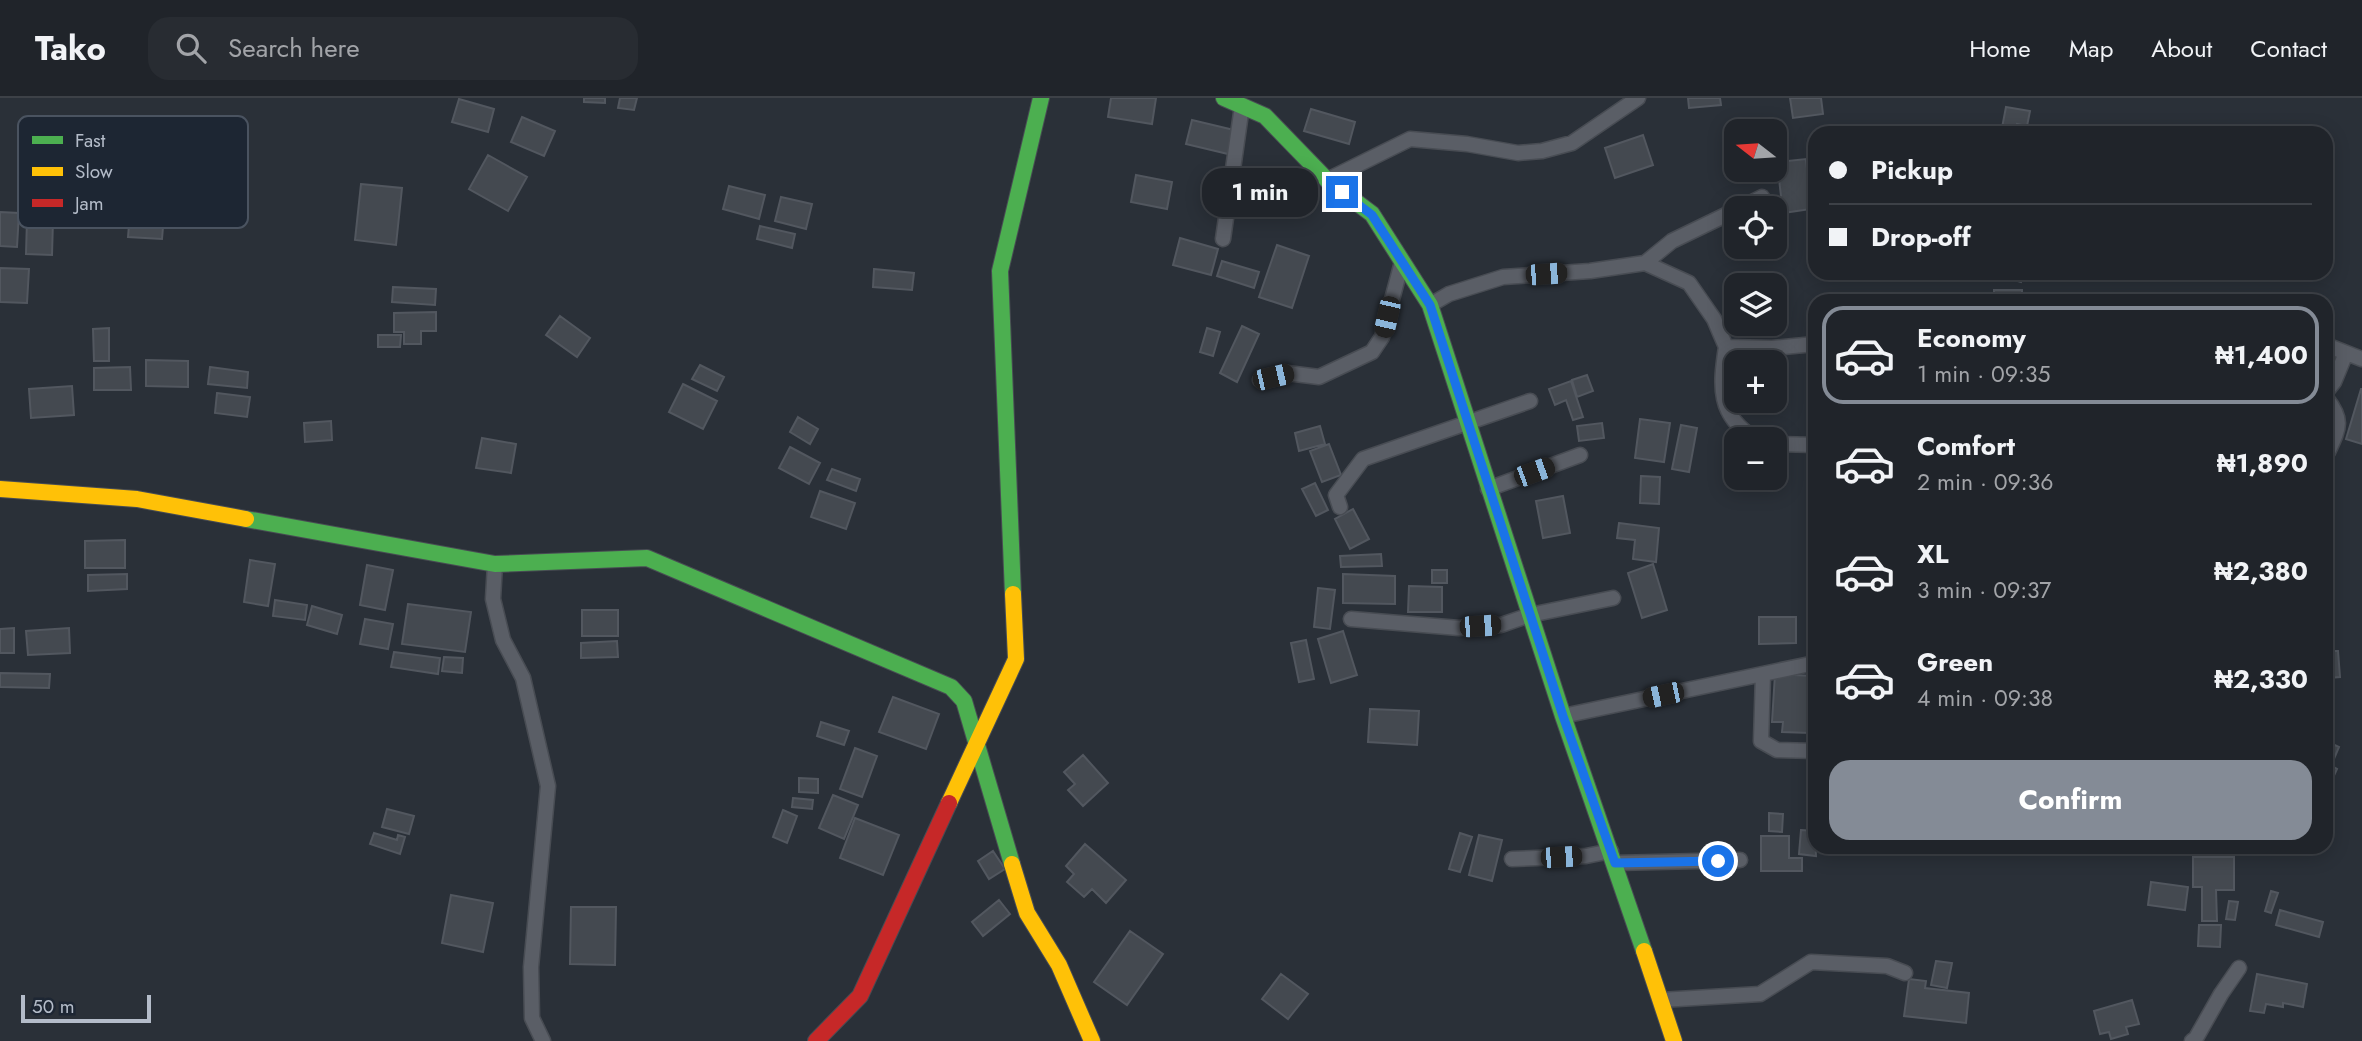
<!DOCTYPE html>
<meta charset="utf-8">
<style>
body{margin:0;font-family:Jost,sans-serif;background:#282c32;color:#f1f3f6;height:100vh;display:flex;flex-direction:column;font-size:26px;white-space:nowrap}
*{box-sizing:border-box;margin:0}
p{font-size:23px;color:#a2a4a8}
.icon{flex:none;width:38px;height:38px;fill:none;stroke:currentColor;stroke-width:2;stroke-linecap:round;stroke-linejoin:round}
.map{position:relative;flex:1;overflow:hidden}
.panel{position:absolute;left:1808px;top:196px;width:525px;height:560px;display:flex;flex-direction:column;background:#20242a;border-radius:21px;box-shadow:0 4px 18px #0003,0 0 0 2px #3d4147}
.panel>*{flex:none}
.banner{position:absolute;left:1808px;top:28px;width:525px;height:154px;border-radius:21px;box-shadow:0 4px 18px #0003,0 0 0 2px #3d4147;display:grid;align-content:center;height:154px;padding:0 21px;background:#20242a}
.needle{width:46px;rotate:287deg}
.buttons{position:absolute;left:1724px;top:21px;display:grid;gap:14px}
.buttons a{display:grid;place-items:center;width:63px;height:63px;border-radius:14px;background:#20242a;box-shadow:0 4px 18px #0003,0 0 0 2px #3d4147;font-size:35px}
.scale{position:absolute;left:21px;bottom:18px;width:130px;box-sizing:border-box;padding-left:7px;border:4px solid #b4bcc9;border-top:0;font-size:19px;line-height:24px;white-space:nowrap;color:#b4bcc9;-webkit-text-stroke:5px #1d2633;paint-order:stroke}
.end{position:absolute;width:32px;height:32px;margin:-16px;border:9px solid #1a73e8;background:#fff;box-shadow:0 0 0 4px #fff}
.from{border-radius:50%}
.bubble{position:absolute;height:49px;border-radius:21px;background:#20242a;box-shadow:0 4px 18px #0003,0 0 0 2px #3d4147;font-size:23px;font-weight:700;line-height:49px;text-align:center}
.car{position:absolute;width:21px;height:42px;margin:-21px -10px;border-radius:9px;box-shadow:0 0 5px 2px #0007;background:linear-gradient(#222 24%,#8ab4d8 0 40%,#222 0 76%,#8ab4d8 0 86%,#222 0)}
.banner b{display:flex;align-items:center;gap:24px;height:66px;font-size:26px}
.banner b+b{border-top:2px solid #3d4147}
.banner i{width:18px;height:18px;background:#f1f3f6}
ul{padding:12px 0 0;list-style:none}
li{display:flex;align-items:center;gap:21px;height:98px;margin:0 14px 10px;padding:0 7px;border:4px solid transparent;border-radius:21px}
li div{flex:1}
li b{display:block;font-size:26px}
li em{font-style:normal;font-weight:700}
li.active{border-color:#848b96}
li>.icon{width:63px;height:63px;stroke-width:1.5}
.button{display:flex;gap:14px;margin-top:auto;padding:14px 21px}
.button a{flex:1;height:80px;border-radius:21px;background:#848b96;color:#fff;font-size:28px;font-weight:700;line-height:80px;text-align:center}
header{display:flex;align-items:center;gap:42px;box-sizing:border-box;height:98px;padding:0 35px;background:#20242a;border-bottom:2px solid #3d4147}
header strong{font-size:33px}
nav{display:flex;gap:38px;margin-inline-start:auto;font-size:24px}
.search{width:490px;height:63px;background:#282c32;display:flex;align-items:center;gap:18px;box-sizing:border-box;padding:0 24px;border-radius:21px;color:#a2a4a8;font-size:26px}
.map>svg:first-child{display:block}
.building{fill:#444950;stroke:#52575f;stroke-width:2}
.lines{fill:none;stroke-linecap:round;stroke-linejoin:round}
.street-casing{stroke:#484c53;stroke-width:17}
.fast-casing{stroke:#484c53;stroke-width:18}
.slow-casing{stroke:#484c53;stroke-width:18}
.jam-casing{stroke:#484c53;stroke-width:18}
.street{stroke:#5a5e66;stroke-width:14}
.fast{stroke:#4caf50;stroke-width:16}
.slow{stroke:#ffc107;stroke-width:16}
.jam{stroke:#c62828;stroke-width:16}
.route{stroke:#1a73e8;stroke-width:9}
.key{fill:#1d2633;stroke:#4a5360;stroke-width:2}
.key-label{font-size:19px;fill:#b4bcc9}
</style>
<header>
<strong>Tako</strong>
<div class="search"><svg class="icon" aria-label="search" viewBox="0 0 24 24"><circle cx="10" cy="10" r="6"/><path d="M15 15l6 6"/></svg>Search here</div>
<nav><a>Home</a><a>Map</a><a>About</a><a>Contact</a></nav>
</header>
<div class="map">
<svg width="2362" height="943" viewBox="0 0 2362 943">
<rect width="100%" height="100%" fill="#2a3038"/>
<path class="building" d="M584 0H605V5L584 4Z
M620 0H637L634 12 618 10Z
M1111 0H1156L1152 26 1108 19Z
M1688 0H1720L1721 7 1689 10Z
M1790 0H1821L1823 16 1793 20Z
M459 1 494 11 488 34 452 24Z
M2006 9 2030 13 2027 28 2017 26 2015 35H2001Z
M1311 11 1355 24 1349 46 1304 33Z
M522 19 555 33 544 58 511 44Z
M1192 22 1234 32 1228 56 1186 46Z
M1643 37 1653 67 1615 80 1605 50Z
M488 57 527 79 508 113 469 91Z
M1806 61 1811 111 1783 115 1777 64Z
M1136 77 1172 84 1167 111 1131 104Z
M361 86 402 90 396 147 355 142Z
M729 88 765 97 759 121 723 111Z
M781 99 812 106 806 131 775 123Z
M0 114 19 115 17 149 0 148Z
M130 115 164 117 162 141 128 139Z
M27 121 53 122 52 157 26 156Z
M760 128 795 136 792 150 757 141Z
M1180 140 1218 151 1211 177 1173 167Z
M1277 147 1309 158 1292 210 1259 199Z
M1222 163 1259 174 1254 190 1217 178Z
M0 170 29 171 27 205 0 204Z
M874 171 914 175 912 192 873 189Z
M1989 175H2023L2021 184Z
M393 189 436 191 435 207 392 204Z
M1994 192H2022V203H1994Z
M436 214V233H421V246H404V234H394V215Z
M560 218 590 240 577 259 546 237Z
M1242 228 1259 236 1237 284 1220 275Z
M109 230V263H94L93 231Z
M1207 230 1220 234 1213 258 1200 254Z
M378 237H401L400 249H378Z
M146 262 188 263V289L146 288Z
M700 267 724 279 717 293 692 281Z
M130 269 131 292H94V270Z
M210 269 248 274 247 290 208 286Z
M1587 277 1593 293 1577 299 1572 282Z
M1571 283 1583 319 1573 322 1566 302 1555 307 1549 291Z
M683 286 717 303 703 331 669 314Z
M72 288 74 317 31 320 29 291Z
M2361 291H2362V346L2346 341Z
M217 295 250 299 247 319 215 315Z
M798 319 818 331 810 346 790 334Z
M1640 321 1670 325 1664 364 1635 360Z
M331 323 332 342 305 344 304 325Z
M1602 325 1604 340 1579 343 1577 328Z
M1681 327 1697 330 1689 374 1672 371Z
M1320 328 1325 346 1299 353 1295 335Z
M482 340 516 346 511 375 476 370Z
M1329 346 1341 377 1322 384 1310 353Z
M790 349 820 365 809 386 779 370Z
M832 371 860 381 856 393 827 382Z
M1641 378 1660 379 1659 406 1640 405Z
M1315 385 1328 412 1316 418 1302 391Z
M820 393 855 405 846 431 811 419Z
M1563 398 1570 435 1543 440 1536 403Z
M1353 411 1369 441 1350 451 1335 421Z
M1619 425 1659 430 1656 464 1633 461 1635 442 1617 440Z
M125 442V470H85V443Z
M1381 456 1382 468 1341 469 1340 458Z
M250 462 275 466 268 508 244 504Z
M1653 466 1667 512 1642 520 1628 475Z
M367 467 393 472 385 512 360 507Z
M1432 472H1447V485H1432Z
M127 476V491L88 493V477Z
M1343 476 1395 478V506L1343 505Z
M1409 488 1442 489V514H1408Z
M1318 490 1335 492 1330 531 1314 529Z
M275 502 307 507 305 522 273 518Z
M408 506 471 514 465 554 402 546Z
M312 508 342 517 337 536 307 527Z
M582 512H618V538H582Z
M1759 519H1796V545L1759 546Z
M365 521 393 526 388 551 360 546Z
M14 530V555H0V531Z
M69 530 70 555 28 557 26 533Z
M1343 533 1357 577 1331 585 1318 541Z
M1306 542 1314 581 1299 584 1291 545Z
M617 543 618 559 581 560V545Z
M2327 553H2338L2340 579 2329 580Z
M394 554 440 560 438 576 391 569Z
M444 559 463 560 462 575 442 573Z
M0 575 50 576 49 590 0 589Z
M1775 576 1814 578 1810 635 1782 634 1783 624H1772Z
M893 599 939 616 926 651 879 634Z
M1370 611 1419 613 1417 647 1368 644Z
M821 624 849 633 844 647 817 638Z
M2326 643 2339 649 2334 661 2326 657Z
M855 650 877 658 862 699 840 691Z
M1083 657 1108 685 1083 708 1068 692 1075 686 1064 674Z
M2326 665 2337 671 2327 693 2326 692Z
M799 680 818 681V695L799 694Z
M833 697 858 707 844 741 819 730Z
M793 700 813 702 812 711 792 709Z
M387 711 414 718 409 736 382 729Z
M783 712 797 718 787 745 773 739Z
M1769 715 1783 716 1782 734 1769 733Z
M855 720 899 737 883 777 840 760Z
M1801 732 1815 733 1816 758 1799 756Z
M374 735 397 742 398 737 405 739 400 756 370 746Z
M1460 735 1472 739 1460 774 1449 771Z
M1479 737 1502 742 1492 783 1469 777Z
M1761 738H1789V760H1802V773H1761Z
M1085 746 1126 782 1106 805 1092 791 1084 799 1067 784 1074 776 1066 768Z
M2187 749H2224V752L2187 754Z
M993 753 1005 771 989 781 978 763Z
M2193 759H2234V792H2216L2217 823H2202V789H2193Z
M2151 784 2188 789 2185 812 2148 807Z
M2271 793 2278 795 2271 815 2265 813Z
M451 797 493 805 483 854 442 845Z
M999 802 1010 816 983 838 972 824Z
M2229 803 2238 804 2235 822 2226 821Z
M571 809H616L615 867 570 866Z
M2280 812 2323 824 2319 839 2276 827Z
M2199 827H2221L2220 849 2198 848Z
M1130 833 1163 856 1127 907 1094 884Z
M1936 863 1952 865 1947 890 1931 887Z
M1281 876 1308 896 1288 921 1262 901Z
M2257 876 2307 886 2303 909 2283 905V909L2266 906 2264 915 2250 913Z
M1909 881 1926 883 1925 890 1969 895 1966 925 1904 918Z
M2132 902 2139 926 2126 929 2128 936 2111 941 2109 934 2100 936 2094 913Z"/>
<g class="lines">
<defs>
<path id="street" d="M1327 82 1410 41 1467 46 1518 55 1542 53 1572 45 1638 0
M1740 110 1762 99
M1223 141 1242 8
M1645 165 1689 185 1714 221 1726 249 1772 250 1815 246
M1430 207 1449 196 1503 179 1590 173 1645 165 1672 143 1736 112
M2326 247 2362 261
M1726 249C1720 288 1717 318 1756 341
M1260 282 1287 275 1319 279 1372 254 1382 239 1402 164
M2326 294 2334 284 2346 255
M2326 300C2344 322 2339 330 2328 354L2326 355
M1774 346 1815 347
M1488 391 1580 357
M1340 409 1336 397 1363 361 1530 303
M495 466 493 501 503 542 523 580 548 688 531 869 532 920 543 943
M1351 521 1459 530 1501 527 1530 517 1613 500
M1763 576 1761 643 1777 652 1815 653
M1563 618 1815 565
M1512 761 1586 758 1611 753
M1615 765 1740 762
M1661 902 1760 896 1811 864 1887 868 1905 875
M2192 943 2196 940 2221 896 2239 870"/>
<path id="fast" d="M1224 0 1265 18 1327 82 1372 116 1430 207 1563 618 1644 853
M246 421 495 466 647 460 951 589 964 603 1012 766
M1013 496 1000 173 1041 0"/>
<path id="slow" d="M0 391 137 401 246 421
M949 705 1016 561 1013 496
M1012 766 1027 815 1059 867 1092 943
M1644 853 1674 943"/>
<path id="jam" d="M816 943 860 898 949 705"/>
</defs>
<use href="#street" class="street-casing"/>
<use href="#fast" class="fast-casing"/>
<use href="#slow" class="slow-casing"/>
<use href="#jam" class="jam-casing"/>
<use href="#street" class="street"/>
<use href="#fast" class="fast"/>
<use href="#slow" class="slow"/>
<use href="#jam" class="jam"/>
</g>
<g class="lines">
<path class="route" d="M1342 94 1372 117 1430 207 1563 618 1615 765 1718 763"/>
</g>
<rect x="18" y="18" width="230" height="112" rx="10" class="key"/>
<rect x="32" y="38" width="31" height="8" fill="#4caf50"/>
<rect x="32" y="69" width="31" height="9" fill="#ffc107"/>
<rect x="32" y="101" width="31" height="8" fill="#c62828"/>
<g class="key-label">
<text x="75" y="49">Fast</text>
<text x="75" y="80">Slow</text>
<text x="75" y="112">Jam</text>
</g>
</svg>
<div class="buttons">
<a><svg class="needle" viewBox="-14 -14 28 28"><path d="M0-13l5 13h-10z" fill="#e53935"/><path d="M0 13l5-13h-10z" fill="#a2a4a8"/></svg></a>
<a><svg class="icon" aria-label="locate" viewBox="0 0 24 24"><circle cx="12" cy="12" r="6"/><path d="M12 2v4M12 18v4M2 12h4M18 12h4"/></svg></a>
<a><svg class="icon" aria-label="layers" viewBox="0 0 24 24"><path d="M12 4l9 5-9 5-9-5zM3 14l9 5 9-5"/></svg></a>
<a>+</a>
<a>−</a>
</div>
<div class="scale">50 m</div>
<i class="end from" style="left:1718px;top:763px"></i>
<i class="end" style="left:1342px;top:94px"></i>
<div class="bubble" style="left:1202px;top:70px;width:116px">1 min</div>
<i class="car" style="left:1546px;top:176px;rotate:86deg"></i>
<i class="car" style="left:1387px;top:219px;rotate:193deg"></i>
<i class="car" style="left:1273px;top:279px;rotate:77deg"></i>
<i class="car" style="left:1534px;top:374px;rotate:70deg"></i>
<i class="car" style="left:1480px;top:528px;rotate:86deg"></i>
<i class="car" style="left:1663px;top:597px;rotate:258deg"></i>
<i class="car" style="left:1561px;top:759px;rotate:87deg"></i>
<div class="banner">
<b><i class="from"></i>Pickup</b>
<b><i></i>Drop-off</b>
</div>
<section class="panel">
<ul>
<li class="active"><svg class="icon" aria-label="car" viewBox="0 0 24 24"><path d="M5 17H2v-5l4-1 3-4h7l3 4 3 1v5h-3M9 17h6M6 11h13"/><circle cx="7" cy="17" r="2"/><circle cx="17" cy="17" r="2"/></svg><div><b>Economy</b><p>1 min · 09:35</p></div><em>₦1,400</em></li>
<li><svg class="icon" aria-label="car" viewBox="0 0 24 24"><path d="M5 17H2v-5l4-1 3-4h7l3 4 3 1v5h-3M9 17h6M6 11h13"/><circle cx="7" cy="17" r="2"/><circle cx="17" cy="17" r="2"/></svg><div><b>Comfort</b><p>2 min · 09:36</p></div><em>₦1,890</em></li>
<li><svg class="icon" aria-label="car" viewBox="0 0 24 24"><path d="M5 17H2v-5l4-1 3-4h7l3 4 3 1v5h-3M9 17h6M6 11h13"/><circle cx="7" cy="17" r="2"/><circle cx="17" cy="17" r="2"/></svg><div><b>XL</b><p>3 min · 09:37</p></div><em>₦2,380</em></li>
<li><svg class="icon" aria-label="car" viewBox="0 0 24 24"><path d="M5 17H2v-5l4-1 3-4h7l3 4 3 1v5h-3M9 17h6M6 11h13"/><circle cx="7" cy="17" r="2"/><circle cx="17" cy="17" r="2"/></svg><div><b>Green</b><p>4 min · 09:38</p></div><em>₦2,330</em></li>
</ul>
<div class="button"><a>Confirm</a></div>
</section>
</div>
